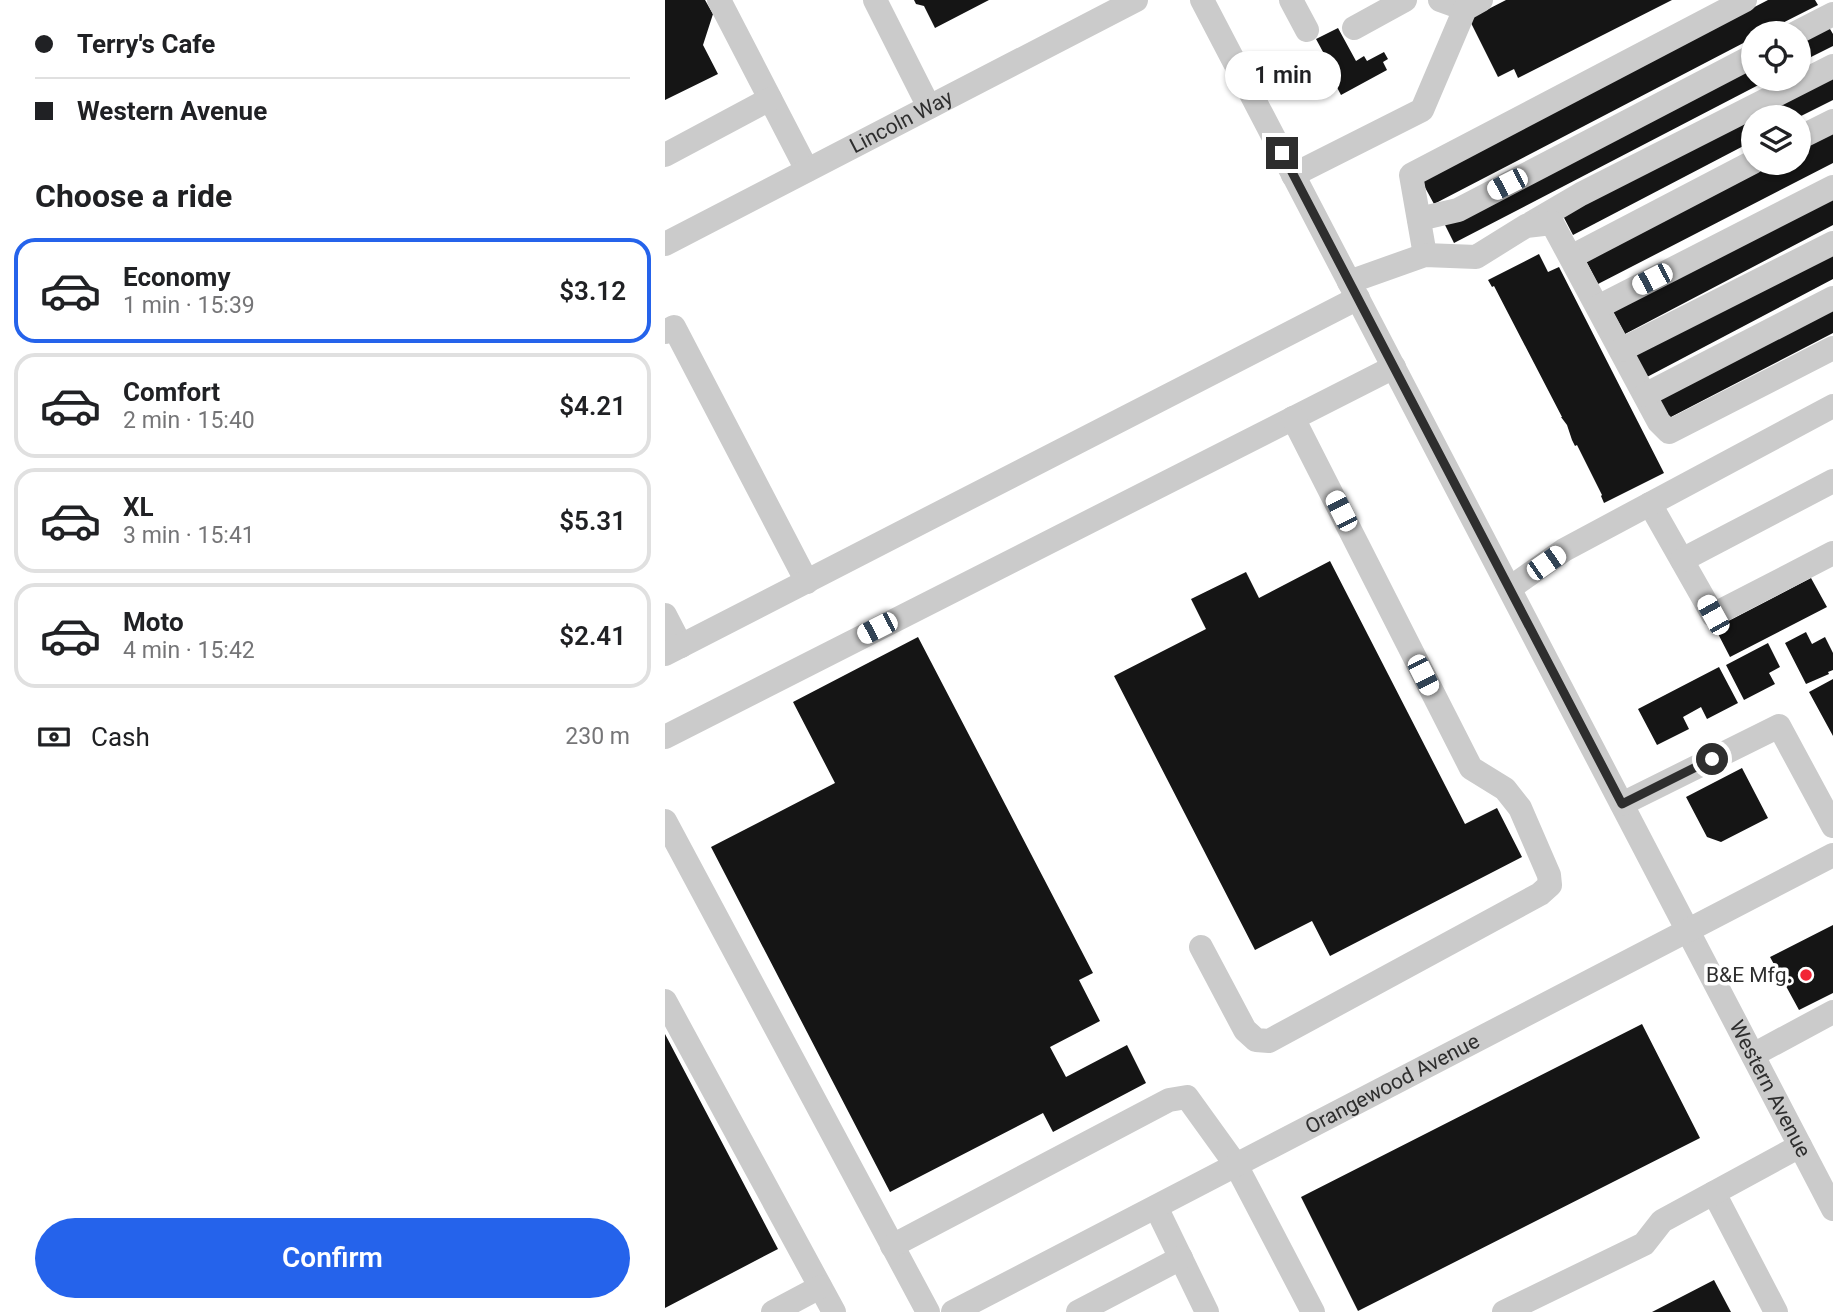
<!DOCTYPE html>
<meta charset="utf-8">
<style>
body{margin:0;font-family:Roboto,sans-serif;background:#f2f2f2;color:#202124;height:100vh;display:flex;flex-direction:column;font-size:26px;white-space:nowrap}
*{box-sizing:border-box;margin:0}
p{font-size:23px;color:#757577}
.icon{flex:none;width:38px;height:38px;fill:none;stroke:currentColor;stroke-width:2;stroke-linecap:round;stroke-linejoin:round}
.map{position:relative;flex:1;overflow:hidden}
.drawer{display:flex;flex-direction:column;background:#fff;width:665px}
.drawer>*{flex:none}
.hud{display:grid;align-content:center;height:154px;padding:0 35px;background:#fff}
.controls{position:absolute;left:1076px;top:21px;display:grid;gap:14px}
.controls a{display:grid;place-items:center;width:70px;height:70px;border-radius:50%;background:#fff;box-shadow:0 2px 5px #0004;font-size:35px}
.end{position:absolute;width:32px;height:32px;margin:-16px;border:9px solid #2e2e2e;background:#fff;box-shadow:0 0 0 4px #fff}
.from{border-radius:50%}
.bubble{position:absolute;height:49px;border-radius:24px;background:#fff;box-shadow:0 2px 5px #0004;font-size:23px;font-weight:600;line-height:49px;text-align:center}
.car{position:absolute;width:21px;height:42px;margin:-21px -10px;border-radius:9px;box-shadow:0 0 5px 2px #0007;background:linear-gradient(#fff 24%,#345 0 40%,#fff 0 76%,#345 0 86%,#fff 0)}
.hud b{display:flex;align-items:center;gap:24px;height:66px;font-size:26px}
.hud b+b{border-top:2px solid #e0e0e0}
.hud i{width:18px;height:18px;background:#202124}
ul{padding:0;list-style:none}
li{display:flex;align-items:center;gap:21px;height:105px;margin:0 14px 10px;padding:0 21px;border:4px solid #e0e0e0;border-radius:21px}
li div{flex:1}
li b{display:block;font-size:26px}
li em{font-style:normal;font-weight:600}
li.on{border-color:#2563eb}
li>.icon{width:63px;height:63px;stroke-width:1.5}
h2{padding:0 35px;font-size:32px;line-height:84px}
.pay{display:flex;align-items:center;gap:18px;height:77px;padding:0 35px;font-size:26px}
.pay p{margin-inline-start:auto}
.button{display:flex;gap:14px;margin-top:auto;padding:14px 35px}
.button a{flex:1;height:80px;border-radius:42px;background:#2563eb;color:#fff;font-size:28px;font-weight:600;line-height:80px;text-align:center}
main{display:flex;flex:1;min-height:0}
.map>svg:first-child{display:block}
.building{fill:#151515}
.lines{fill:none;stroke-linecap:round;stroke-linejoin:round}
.minor{stroke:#cbcbcb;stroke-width:24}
.route{stroke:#2e2e2e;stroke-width:9}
.poi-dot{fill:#f22436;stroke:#fff;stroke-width:2.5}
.labels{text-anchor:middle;stroke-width:7;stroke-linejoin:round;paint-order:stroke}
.street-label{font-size:21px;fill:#2e2e2e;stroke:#fff}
.poi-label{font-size:21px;fill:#2e2e2e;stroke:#fff;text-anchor:end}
</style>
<main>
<section class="drawer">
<div class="hud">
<b><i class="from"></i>Terry's Cafe</b>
<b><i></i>Western Avenue</b>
</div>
<h2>Choose a ride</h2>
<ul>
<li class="on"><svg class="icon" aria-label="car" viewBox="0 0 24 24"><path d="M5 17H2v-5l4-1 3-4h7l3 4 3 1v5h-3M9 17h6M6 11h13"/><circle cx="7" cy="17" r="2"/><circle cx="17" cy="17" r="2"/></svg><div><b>Economy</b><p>1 min · 15:39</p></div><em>$3.12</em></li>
<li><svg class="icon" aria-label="car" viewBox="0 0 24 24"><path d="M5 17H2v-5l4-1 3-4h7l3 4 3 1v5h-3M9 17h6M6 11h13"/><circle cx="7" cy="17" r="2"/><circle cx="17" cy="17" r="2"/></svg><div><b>Comfort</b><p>2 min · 15:40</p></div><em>$4.21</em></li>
<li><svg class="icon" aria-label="car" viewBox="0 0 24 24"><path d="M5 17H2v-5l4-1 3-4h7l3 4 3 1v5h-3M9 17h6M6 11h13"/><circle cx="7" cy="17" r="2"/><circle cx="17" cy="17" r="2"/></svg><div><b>XL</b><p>3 min · 15:41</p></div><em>$5.31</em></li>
<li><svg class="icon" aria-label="car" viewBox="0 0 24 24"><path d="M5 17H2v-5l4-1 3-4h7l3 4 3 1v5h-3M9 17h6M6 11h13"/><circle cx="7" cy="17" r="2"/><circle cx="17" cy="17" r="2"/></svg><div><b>Moto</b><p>4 min · 15:42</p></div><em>$2.41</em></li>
</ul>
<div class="pay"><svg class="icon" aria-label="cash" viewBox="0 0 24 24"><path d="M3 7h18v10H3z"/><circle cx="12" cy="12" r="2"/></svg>Cash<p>230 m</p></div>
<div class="button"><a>Confirm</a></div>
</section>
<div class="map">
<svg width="1168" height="1312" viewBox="0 0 1168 1312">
<rect width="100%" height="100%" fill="#fff"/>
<path class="building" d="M0 0H40L48 14 38 45 53 74 0 100Z
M249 0H324L270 28 259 6 251 4Z
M841 0H1007L853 78 849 69 833 77 804 19Z
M1103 0H1150L1153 5 1098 33H1088V38L769 204 756 180Z
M1162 24 1168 34V46L1134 63V38Z
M673 28 691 61 699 56 702 61 719 52 723 59 718 62 722 70 676 95 667 78 671 76 651 39Z
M1088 62V79H1105L789 243 779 223Z
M1168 70V100L1134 117H1088V141L908 235 896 212Z
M1168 133V163L933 284 921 261 1111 163H1134V151Z
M1168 195V225L960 334 947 310Z
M1168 250V279L982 377 969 353Z
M874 254 883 272 894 267 999 473 939 503 936 496 937 495 912 445 910 446 907 440 902 425 896 417H897L829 286 827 287 823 280Z
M1168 303V333L1004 418 991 395Z
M665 561 800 824 832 808 857 857 665 956 647 921 590 950 449 676 541 629 526 599 581 572 594 598Z
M1146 578 1162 607 1065 657 1050 628Z
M1141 632 1147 644 1160 637 1168 653V670L1163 672 1164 674 1141 684 1120 643Z
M253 637 428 973 414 980 435 1021 385 1047 401 1077 462 1045 481 1083 388 1132 378 1113 225 1192 46 847 170 783 128 702Z
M1103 643 1115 667 1104 673 1110 684 1079 700 1061 665Z
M1054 667 1073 703 1042 719 1036 707 1018 717 1024 729 992 745 973 709Z
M1168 679V736L1144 692Z
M1077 768 1103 818 1056 842 1042 837 1021 797Z
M1168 925V993L1134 1010 1105 957Z
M977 1024 1035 1138 693 1311 636 1197Z
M0 1034 113 1249 0 1308Z
M1049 1280 1066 1312H987Z"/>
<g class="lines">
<g class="minor">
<path d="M54 0 142 170"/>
<path d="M210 0 264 107"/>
<path id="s1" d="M537 0 1168 1209"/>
<path d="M626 0 642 30"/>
<path d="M775 0 800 9"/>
<path d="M689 28 740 0"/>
<path d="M1131 33 1168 14"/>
<path d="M1134 138 1168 121"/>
<path d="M0 155 105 99"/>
<path d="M628 175 757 110 800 9 816 0"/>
<path d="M754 219 793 210 1088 56"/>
<path d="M865 224 916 194 1168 66"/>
<path id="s2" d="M0 244 471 0"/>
<path d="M760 255 746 175 1080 0"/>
<path d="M906 257 1088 162"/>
<path d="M684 282 760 255 811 257 861 226 887 223 994 422 1004 432 1168 348"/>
<path d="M933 307 1168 187"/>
<path d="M0 332 9 327 142 582"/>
<path d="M956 350 1168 243"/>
<path d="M980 395 1168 298"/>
<path d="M985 504 1048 615 1168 553"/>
<path d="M1017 560 1168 481"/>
<path d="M845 588 899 550 1168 406"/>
<path d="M0 615 16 646"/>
<path d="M0 654 693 298"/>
<path d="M0 737 729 367"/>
<path d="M957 804 1114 726 1168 826"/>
<path d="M0 821 263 1312"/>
<path d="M536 947 580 1030 591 1040 604 1041 875 894 885 885 884 875 855 808 840 789 806 768 628 418"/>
<path d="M0 1001 169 1312"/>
<path d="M1088 1055 1168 1012"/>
<path d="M1049 1193 1111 1312"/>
<path d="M491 1207 542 1312"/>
<path d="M227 1246 504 1100 522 1097 571 1165 648 1312"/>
<path d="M108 1312 155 1287"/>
<path id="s3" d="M288 1312 1168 855"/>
<path d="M413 1312 516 1258"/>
<path d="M839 1312 979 1244 997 1221 1135 1146"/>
</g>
</g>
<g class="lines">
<path class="route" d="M617 153 957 804 1047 759"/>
</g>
<circle class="poi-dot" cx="1141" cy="975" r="7"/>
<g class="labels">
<g class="street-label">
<text dy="7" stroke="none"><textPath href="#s2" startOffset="266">Lincoln Way</textPath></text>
<text dy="7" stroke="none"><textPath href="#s3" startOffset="495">Orangewood Avenue</textPath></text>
<text dy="7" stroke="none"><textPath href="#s1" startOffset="1228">Western Avenue</textPath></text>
</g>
<g class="poi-label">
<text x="1127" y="982">B&amp;E Mfg.</text>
</g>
</g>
</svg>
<div class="controls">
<a><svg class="icon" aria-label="locate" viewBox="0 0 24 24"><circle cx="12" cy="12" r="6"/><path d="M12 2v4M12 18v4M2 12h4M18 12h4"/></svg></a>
<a><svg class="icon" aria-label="layers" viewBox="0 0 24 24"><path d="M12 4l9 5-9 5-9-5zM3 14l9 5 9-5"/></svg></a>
</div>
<i class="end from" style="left:1047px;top:759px"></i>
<i class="end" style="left:617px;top:153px"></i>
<div class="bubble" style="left:560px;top:51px;width:116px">1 min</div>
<i class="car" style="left:842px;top:184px;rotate:243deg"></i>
<i class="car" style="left:987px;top:279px;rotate:243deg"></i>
<i class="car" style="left:676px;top:511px;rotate:333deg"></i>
<i class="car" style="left:881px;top:563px;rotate:55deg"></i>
<i class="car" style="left:1048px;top:615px;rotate:331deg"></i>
<i class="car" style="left:212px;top:628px;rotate:243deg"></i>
<i class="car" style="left:758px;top:675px;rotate:153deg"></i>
</div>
</main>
